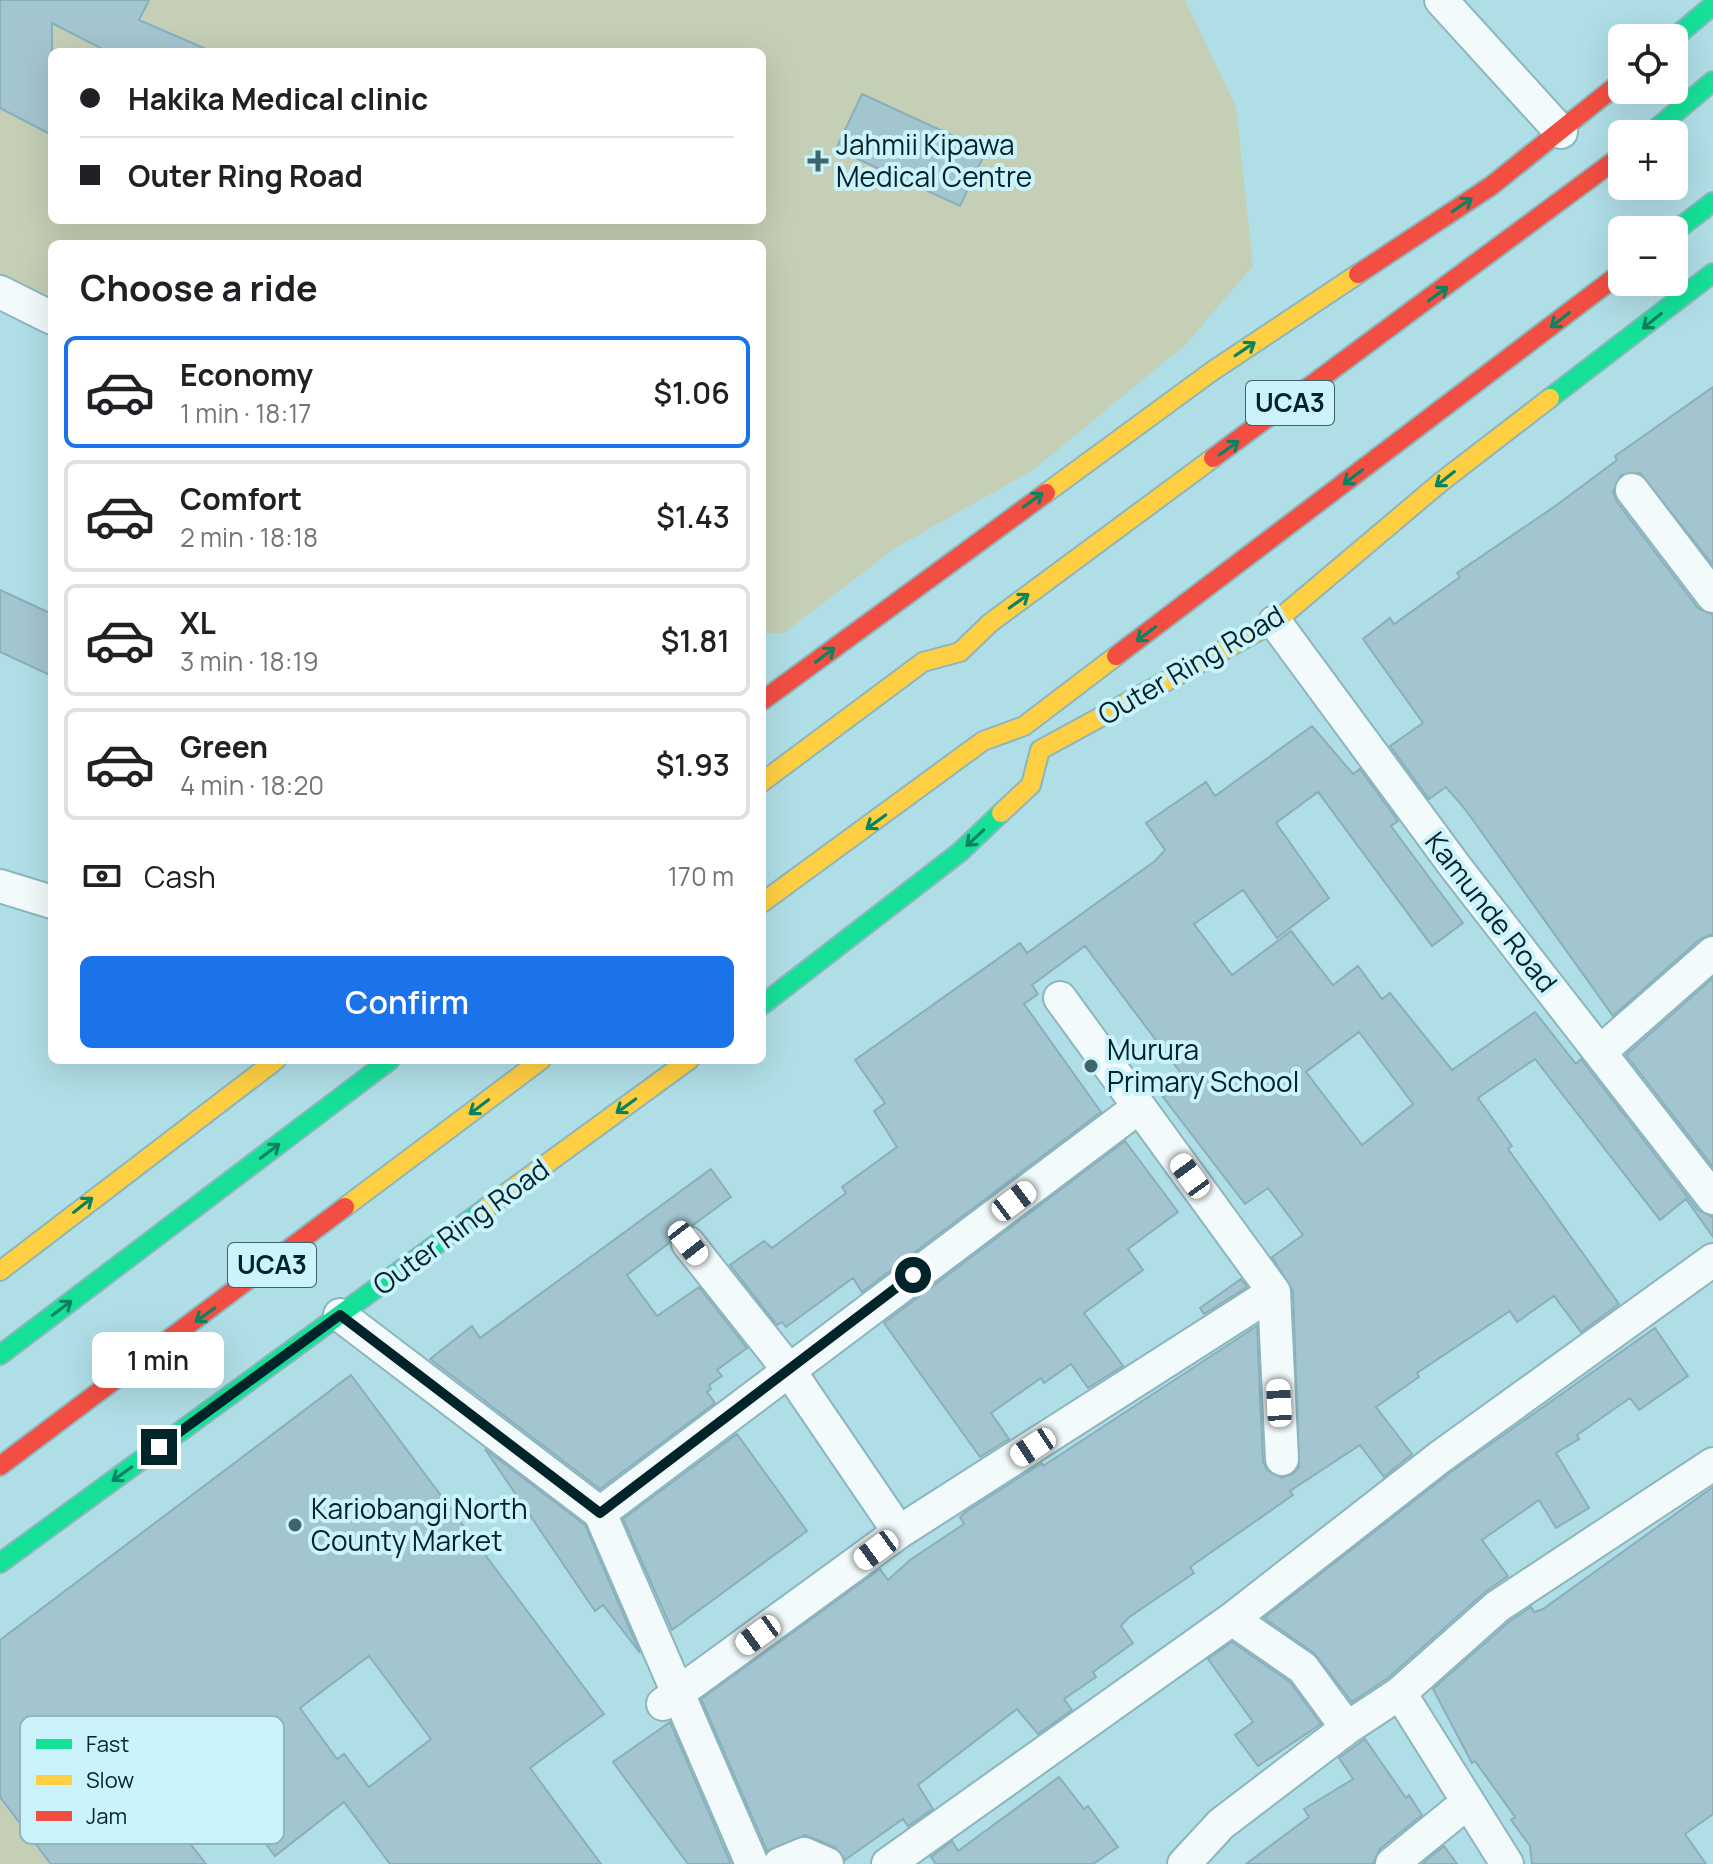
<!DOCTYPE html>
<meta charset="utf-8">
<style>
body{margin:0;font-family:Manrope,sans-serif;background:#f2f2f2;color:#202124;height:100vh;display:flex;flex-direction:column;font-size:30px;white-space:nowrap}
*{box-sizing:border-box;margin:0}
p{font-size:26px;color:#757577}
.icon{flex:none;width:44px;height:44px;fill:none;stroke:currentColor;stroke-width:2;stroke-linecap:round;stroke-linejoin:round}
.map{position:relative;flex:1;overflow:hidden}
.panel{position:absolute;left:48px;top:240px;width:718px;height:824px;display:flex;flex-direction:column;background:#fff;border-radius:12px;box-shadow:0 8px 32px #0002}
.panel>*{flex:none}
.hud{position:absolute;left:48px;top:48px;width:718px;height:176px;border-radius:12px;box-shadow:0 8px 32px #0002;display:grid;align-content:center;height:176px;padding:0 32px;background:#fff}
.tools{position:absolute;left:1608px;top:24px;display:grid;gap:16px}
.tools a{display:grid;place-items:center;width:80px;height:80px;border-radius:12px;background:#fff;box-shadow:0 8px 32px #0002;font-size:40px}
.end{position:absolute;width:36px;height:36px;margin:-18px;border:10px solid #00242a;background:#fff;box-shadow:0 0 0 4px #fff}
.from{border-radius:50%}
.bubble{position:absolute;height:56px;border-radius:12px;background:#fff;box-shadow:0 8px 32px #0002;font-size:26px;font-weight:600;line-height:56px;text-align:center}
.car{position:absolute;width:24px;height:48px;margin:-24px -12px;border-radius:10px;box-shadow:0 0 6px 2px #0007;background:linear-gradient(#fff 24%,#345 0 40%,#fff 0 76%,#345 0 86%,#fff 0)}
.hud b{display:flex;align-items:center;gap:28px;height:76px;font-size:30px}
.hud b+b{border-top:2px solid #e0e0e0}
.hud i{width:20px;height:20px;background:#202124}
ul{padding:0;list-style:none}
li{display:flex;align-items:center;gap:24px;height:112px;margin:0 16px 12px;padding:0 16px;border:4px solid #e0e0e0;border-radius:12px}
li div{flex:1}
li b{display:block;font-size:30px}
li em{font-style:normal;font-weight:600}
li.current{border-color:#1a73e8}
li>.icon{width:72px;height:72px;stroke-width:1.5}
h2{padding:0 32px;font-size:36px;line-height:96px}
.pay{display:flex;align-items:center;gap:20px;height:88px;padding:0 32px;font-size:30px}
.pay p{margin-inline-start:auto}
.primary-button{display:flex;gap:16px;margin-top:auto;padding:16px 32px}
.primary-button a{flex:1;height:92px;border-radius:12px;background:#1a73e8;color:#fff;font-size:32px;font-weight:600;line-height:92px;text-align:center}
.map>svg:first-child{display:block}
.green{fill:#c4cfb5;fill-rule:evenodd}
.building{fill:#a3c5cf;stroke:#89afbb;stroke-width:2;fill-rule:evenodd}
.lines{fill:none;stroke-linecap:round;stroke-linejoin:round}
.street-casing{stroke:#8bb6be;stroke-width:36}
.fast-casing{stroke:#8bb6be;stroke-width:22}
.slow-casing{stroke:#8bb6be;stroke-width:22}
.jam-casing{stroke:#8bb6be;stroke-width:22}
.street{stroke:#f3fafb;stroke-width:32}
.fast{stroke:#16e098;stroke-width:18}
.slow{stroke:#ffcf43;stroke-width:18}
.jam{stroke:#f24e42;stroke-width:18}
.oneway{stroke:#0b8261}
.route{stroke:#00242a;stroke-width:10}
.poi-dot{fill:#3e656c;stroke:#cbf3fb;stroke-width:3}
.labels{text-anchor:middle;stroke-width:8;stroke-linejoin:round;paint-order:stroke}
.shield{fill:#cbf3fb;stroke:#3d6269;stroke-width:2}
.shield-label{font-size:26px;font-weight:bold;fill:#00242a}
.poi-label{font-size:28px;fill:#00242a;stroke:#cbf3fb;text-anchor:start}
.street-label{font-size:28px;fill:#00242a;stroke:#cbf3fb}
.key{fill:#cbf3fb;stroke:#8eb5bc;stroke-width:2}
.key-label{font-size:22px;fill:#00242a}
</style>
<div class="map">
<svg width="1713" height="1864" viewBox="0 0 1713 1864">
<rect width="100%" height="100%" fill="#b0dee6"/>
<path class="green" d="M0 0H1185L1236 107 1253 266 1185 345 1033 470 895 548 784 633 762 634V244H52V327L0 300ZM52 52H762V220H52Z
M0 1800 50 1864H0Z"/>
<path class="building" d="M0 0H149L139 20 213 52H108L52 23V135L0 108Z
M862 94 986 151 960 206 836 149Z
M1713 387V565L1640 473 1621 475 1613 492 1617 502 1698 608 1713 615V934L1700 939 1613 1016 1465 809 1446 787 1429 799 1390 746 1423 723 1363 639 1390 618 1394 624 1460 577 1457 573 1554 507 1617 460 1615 456Z
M0 590 52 614V676L0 652Z
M1312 726 1353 774 1360 769 1398 821 1391 826 1463 923 1432 946 1318 792 1276 823 1329 898 1277 938 1243 890 1194 924 1232 975 1291 931 1333 985 1358 966 1382 999 1390 993 1452 1070 1535 1012 1576 1064 1581 1059 1698 1210 1713 1217V1237L1686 1199 1660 1220 1535 1059 1478 1098 1512 1146 1508 1149 1619 1304 1581 1332 1554 1296 1517 1322 1510 1311 1417 1373 1419 1377 1376 1407 1412 1454 1384 1477 1360 1445 1290 1491 1293 1495 1190 1567 1194 1573 1128 1618 1121 1626 1133 1643 1093 1672 1096 1677 1064 1699 1072 1710 1038 1734 1017 1709 918 1785 933 1809 908 1826 903 1819 845 1860 835 1847 805 1835 767 1851 701 1699 880 1569 888 1580 910 1560 964 1524 960 1517 967 1511 1042 1463 1043 1466 1257 1326 1263 1461 1267 1470 1282 1478 1293 1474 1299 1467 1293 1291 1272 1257 1303 1235 1268 1188 1245 1204 1163 1097 1186 1080 1085 946 1032 985 1038 994 1024 1004 1101 1112 862 1292 853 1278 786 1327 782 1322 777 1325 730 1265 764 1241 772 1248 846 1193 842 1187 897 1147 874 1111 885 1103 855 1060 1020 943 1027 953 1155 861 1165 850 1146 823 1206 782 1215 796ZM1359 1032 1413 1104 1362 1145 1306 1072Z
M1713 978V1167L1626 1055Z
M1125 1141 1178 1212 1128 1249 1143 1270 1084 1313 1123 1366 1088 1388 1071 1364 1044 1383 1041 1378 991 1413 1009 1439 980 1457 884 1323Z
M711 1169 731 1197 693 1225 677 1228 669 1243 627 1275 657 1316 699 1287 747 1348 717 1370 722 1376 709 1385 711 1389 707 1392 715 1403 600 1489 430 1359 472 1326 480 1338Z
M1241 1279 1247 1287 1204 1314 1200 1308Z
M1655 1328 1688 1376 1639 1410 1630 1398 1577 1435 1579 1439 1556 1453 1589 1508 1556 1528 1539 1500 1482 1540 1508 1576 1485 1592 1388 1678 1352 1702 1314 1653 1264 1618 1451 1472Z
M351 1375 604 1714 530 1768 601 1864H390L344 1802 275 1856 228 1793 179 1829 206 1864H51L0 1797V1640ZM369 1656 431 1739 369 1787 344 1754 337 1759 300 1708Z
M737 1434 807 1531 672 1630 623 1519Z
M485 1449 585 1525 640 1653 603 1605 595 1611Z
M1713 1487V1814L1685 1834 1706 1864H1532L1530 1846 1511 1820 1515 1817 1475 1761 1472 1763 1433 1689 1510 1621 1531 1607 1534 1612 1543 1609Z
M1232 1642 1290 1682 1321 1724 1258 1766 1235 1735 1253 1722 1208 1659Z
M670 1722 731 1864H688L613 1762Z
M1365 1739 1406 1798 1409 1795 1422 1815 1380 1849 1373 1864H1246L1309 1817 1304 1809 1353 1779 1339 1758Z
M1059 1777 1084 1809 1088 1806 1118 1847 1093 1864H936L931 1857 952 1841 958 1851Z
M1444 1846 1457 1864H1422Z"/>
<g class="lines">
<defs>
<path id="street" d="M1441 0 1561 132
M0 292 52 318
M1632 490 1713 596
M1275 622 1454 865 1713 1198
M0 886 52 902
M1060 998 1274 1292 1282 1459
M1600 1052 1713 953
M688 1243 788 1369 899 1532
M340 1315 600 1513 752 1864
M600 1513 1139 1107
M1232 1619 1303 1668 1347 1728 1400 1693 1507 1864
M1400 1693 1498 1606 1713 1464
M663 1704 899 1532 1274 1292
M780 1864 804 1854 827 1864
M888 1864 1232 1619 1440 1457 1713 1260
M1184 1864 1221 1824 1347 1728
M1392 1864 1468 1802"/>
<path id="fast" d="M1674 38 1713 5
M1650 134 1713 81
M1674 232 1713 202
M1550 398 1713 273
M762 1005 960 852 1001 813
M0 1355 390 1060
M0 1563 486 1208"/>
<path id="slow" d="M1046 493 1211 372 1358 274
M762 782 923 662 960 652 990 623 1213 458
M1001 813 1031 785 1040 750 1275 622 1441 482 1550 398
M762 903 983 741 1024 726 1116 656
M345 1207 541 1060
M486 1208 689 1060
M0 1271 276 1060"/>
<path id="jam" d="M1358 274 1491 186 1622 81
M1213 458 1622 155
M1116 656 1622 272
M762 701 1046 493
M0 1466 345 1207"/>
</defs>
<use href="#street" class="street-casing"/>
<use href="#fast" class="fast-casing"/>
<use href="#slow" class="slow-casing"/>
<use href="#jam" class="jam-casing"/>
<use href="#street" class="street"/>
<use href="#fast" class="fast"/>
<use href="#slow" class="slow"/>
<use href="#jam" class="jam"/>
</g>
<defs><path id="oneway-shaft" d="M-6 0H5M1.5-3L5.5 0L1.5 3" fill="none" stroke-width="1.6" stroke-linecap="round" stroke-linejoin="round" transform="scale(2)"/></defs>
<g class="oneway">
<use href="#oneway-shaft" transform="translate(1462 205) rotate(-34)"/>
<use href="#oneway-shaft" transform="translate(1438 294) rotate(-36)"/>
<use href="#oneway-shaft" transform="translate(1560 320) rotate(142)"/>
<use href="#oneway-shaft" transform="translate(1652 321) rotate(141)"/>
<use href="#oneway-shaft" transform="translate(1245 349) rotate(-34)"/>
<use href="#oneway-shaft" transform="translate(1229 448) rotate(-36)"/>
<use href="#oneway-shaft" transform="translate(1353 477) rotate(143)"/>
<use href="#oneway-shaft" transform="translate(1445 479) rotate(142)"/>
<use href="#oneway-shaft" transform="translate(1033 500) rotate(-36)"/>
<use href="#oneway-shaft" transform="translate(1019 601) rotate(-36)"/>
<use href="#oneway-shaft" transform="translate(1146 634) rotate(143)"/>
<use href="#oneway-shaft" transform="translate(825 655) rotate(-37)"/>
<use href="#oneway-shaft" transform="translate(876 822) rotate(144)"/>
<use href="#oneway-shaft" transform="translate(975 838) rotate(137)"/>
<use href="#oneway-shaft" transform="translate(626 1106) rotate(144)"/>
<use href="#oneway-shaft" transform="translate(479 1107) rotate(143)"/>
<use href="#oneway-shaft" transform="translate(270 1151) rotate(-37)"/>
<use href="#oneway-shaft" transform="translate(83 1205) rotate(-38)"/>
<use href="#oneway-shaft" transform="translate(62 1308) rotate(-37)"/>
<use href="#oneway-shaft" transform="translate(205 1315) rotate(144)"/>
<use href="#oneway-shaft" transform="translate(122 1474) rotate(144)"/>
</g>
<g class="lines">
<path class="route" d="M159 1447 340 1315 600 1513 913 1275"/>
</g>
<g class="poi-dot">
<path d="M814 149h8v8h8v8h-8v8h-8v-8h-8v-8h8z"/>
<circle cx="1091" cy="1066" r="8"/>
<circle cx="295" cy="1525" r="8"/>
</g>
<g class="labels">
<g class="shield">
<rect x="1246" y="381" width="88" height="44" rx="6"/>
<rect x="228" y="1243" width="88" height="44" rx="6"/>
</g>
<g class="shield-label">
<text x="1290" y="412">UCA3</text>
<text x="272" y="1274">UCA3</text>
</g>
<g class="poi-label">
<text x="836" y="155">Jahmii Kipawa<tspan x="836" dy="32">Medical Centre</tspan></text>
<text x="1107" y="1060">Murura<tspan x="1107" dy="32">Primary School</tspan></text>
<text x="311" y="1519">Kariobangi North<tspan x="311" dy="32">County Market</tspan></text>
</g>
<g class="street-label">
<text transform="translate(1191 665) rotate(-30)" y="10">Outer Ring Road</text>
<text transform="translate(1491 912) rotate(52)" y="10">Kamunde Road</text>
<text transform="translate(461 1227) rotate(-36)" y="10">Outer Ring Road</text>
</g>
</g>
<rect x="20" y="1716" width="264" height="128" rx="12" class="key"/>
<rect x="36" y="1739" width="36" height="10" fill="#16e098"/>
<rect x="36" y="1775" width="36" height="10" fill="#ffcf43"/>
<rect x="36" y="1811" width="36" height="10" fill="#f24e42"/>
<g class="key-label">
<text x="86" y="1752">Fast</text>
<text x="86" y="1788">Slow</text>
<text x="86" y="1824">Jam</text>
</g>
</svg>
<div class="tools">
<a><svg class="icon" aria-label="locate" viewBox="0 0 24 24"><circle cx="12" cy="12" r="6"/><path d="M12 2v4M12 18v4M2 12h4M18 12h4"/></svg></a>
<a>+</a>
<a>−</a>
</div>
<i class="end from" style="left:913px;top:1275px"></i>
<i class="end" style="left:159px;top:1447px"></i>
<div class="bubble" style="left:92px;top:1332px;width:132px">1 min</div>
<i class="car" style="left:1190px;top:1176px;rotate:324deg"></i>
<i class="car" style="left:1014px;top:1201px;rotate:53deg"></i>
<i class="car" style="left:688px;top:1243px;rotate:142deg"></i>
<i class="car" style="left:1279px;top:1403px;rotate:357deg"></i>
<i class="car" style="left:1033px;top:1447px;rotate:237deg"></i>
<i class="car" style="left:876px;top:1550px;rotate:234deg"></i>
<i class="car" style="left:758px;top:1635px;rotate:234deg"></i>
<div class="hud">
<b><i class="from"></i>Hakika Medical clinic</b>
<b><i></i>Outer Ring Road</b>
</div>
<section class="panel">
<h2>Choose a ride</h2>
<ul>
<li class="current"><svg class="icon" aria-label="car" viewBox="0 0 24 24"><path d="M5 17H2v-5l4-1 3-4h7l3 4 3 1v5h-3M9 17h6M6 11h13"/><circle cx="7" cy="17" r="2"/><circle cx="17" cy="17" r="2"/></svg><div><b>Economy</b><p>1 min · 18:17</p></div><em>$1.06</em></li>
<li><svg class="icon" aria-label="car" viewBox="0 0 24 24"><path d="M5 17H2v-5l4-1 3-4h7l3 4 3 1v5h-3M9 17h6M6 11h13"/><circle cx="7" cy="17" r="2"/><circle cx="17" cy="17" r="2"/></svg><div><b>Comfort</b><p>2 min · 18:18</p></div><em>$1.43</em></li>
<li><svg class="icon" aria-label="car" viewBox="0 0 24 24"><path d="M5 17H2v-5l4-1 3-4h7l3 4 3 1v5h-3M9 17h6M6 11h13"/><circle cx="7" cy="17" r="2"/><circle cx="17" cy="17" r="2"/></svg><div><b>XL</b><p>3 min · 18:19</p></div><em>$1.81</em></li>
<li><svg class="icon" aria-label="car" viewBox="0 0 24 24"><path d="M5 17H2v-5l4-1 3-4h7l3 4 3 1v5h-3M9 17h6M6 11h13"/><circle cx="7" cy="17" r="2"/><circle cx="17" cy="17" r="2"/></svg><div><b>Green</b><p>4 min · 18:20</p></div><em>$1.93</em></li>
</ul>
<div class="pay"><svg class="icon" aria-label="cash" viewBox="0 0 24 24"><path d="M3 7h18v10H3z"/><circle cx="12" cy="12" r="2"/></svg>Cash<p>170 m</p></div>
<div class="primary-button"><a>Confirm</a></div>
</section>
</div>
